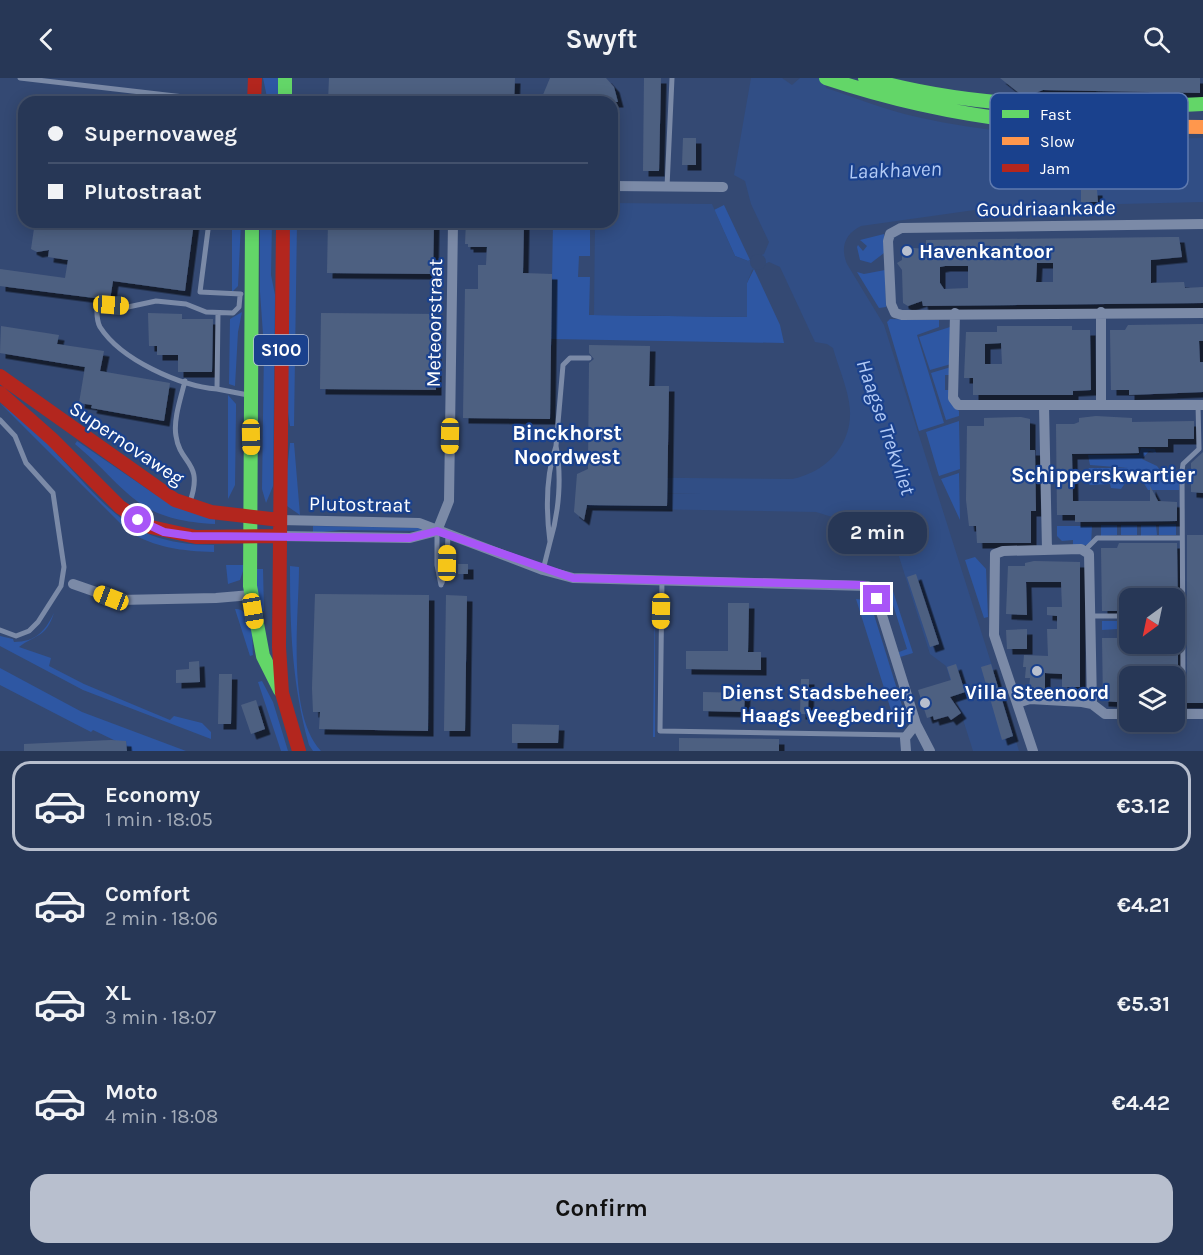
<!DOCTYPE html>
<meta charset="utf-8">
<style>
body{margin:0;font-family:Karla,sans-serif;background:#2f3f5c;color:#f1f3f6;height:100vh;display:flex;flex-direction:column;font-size:22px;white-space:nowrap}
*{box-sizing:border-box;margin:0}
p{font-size:20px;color:#a4acb9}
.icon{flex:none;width:33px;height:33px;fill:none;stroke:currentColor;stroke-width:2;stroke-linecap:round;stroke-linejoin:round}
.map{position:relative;height:673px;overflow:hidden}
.drawer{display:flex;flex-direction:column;background:#273756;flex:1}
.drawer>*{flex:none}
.hud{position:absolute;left:18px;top:18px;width:600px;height:132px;border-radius:18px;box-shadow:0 3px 15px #0003,0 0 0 2px #43516c;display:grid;align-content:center;height:132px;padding:0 30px;background:#273756}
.needle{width:39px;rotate:213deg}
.buttons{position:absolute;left:1119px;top:510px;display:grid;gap:12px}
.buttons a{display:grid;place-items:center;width:66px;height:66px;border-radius:12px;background:#273756;box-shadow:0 3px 15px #0003,0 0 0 2px #43516c;font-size:30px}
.end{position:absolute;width:27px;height:27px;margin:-14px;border:8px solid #a855f7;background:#fff;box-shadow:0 0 0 3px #fff}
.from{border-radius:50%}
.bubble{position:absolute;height:42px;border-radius:18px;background:#273756;box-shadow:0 3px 15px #0003,0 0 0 2px #43516c;font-size:20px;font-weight:700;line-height:42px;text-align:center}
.car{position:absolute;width:18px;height:36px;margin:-18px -9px;border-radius:8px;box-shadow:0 0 4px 2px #0007;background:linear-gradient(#f5c518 24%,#345 0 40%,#f5c518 0 76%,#345 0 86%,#f5c518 0)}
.hud b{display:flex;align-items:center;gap:21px;height:57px;font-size:22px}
.hud b+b{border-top:2px solid #43516c}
.hud i{width:15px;height:15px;background:#f1f3f6}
ul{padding:10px 0 0;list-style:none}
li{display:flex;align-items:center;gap:18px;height:90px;margin:0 12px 9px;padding:0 18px;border:3px solid transparent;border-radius:18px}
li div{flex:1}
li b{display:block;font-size:22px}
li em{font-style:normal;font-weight:700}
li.active{border-color:#b8bfce}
li>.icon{width:54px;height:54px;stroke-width:1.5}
.cta{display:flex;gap:12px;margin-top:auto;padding:12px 30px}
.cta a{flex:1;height:69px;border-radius:18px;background:#b8bfce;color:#111;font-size:24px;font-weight:700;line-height:69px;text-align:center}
header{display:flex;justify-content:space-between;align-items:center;height:78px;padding:0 30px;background:#273756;font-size:27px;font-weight:700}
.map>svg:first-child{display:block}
.green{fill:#2e57a3}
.water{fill:#314e85}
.pier{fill:#344973}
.building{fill:#4e6081;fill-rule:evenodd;filter:url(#shadow)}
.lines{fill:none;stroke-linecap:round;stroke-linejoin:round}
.lane{stroke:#7b8aa7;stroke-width:5}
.street{stroke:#7b8aa7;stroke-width:10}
.fast{stroke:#63d668;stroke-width:14}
.slow{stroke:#ff974d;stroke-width:14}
.jam{stroke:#b3261e;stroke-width:14}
.route{stroke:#a855f7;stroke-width:8}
.poi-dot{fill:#b8bfce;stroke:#1a418d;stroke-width:2}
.labels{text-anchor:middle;stroke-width:4.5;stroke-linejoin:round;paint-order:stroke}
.shield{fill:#1a418d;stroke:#bac6dd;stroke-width:1.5}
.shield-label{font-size:18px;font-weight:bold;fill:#fff}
.street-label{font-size:20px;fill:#fff;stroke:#1a418d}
.poi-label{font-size:20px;font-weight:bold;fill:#fff;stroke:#1a418d;text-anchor:start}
.water-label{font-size:21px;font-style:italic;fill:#b2caf5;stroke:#1a418d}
.neighbourhood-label{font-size:21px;font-weight:bold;fill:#fff;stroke:#1a418d}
.key{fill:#1a418d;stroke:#5f7aaf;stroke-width:1.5}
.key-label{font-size:16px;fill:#fff}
</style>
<header><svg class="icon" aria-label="back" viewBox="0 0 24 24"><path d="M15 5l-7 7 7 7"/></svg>Swyft<svg class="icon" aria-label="search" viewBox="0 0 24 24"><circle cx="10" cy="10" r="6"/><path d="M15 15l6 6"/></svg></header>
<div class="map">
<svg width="1203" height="673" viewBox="0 0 1203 673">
<defs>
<filter id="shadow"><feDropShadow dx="5.5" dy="5.5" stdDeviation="0" flood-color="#0009"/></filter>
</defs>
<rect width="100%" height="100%" fill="#344973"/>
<path class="green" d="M263 0H280L279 24H268Z
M724 127 750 182 748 183 735 178 714 132Z
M232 144H241L238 208 232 214Z
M260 144H272L271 197 275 217 273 408 266 425 262 411 264 270 260 214Z
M289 144H297L294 348H290L286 322Z
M553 144H590V178H579L578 199H590L589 237 747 239V205L754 191 780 247 784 265 551 261Z
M884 156V175L871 185 860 182 857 169 858 167 863 173 867 168 860 162Z
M885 192 886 229 879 230 857 194 864 196Z
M242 234 238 254 235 308 229 306 230 241Z
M890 241 939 242V249L917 257 944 345 919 353 887 244Z
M950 249 951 286 930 292 919 259Z
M951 289V297H945V312H951L952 326 959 333V338L946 342 931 295Z
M228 317 236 326V334L235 407 228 421Z
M0 325C15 337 32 349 47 362 52 368 55 375 61 380 112 435 134 467 214 467V474C182 473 155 470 128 453Z
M959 343 960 391 939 398 926 354Z
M77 363 159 419 215 441V446C134 442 130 412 75 366Z
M290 365H294L300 437 287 428 285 409Z
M1141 370 1155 371 1156 375 1149 373 1142 381 1157 388 1160 392 1179 394V412H1148L1140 399 1128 401 1121 411 1111 410 1110 406 1090 407 1083 401 1089 390H1128L1090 387 1088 377H1139Z
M959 395 960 442 941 401Z
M1176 446V457H1159V447Z
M1101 447H1117V457L1101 458Z
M1121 447H1137V457H1121Z
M1141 447H1156L1157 457 1141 458Z
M313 448 428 450V453L341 452 313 455Z
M1057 448H1092L1091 467H1073V462L1062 463 1057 458Z
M975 479 986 491 988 539 984 540 965 482Z
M226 487H245L240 502 228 506Z
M290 488 299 489C299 538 286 636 321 673H313L309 667C292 605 290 552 290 488Z
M255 491H263L264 533 259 534Z
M893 513 913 575 900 579 899 574 907 571 889 514Z
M655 517V659H653Z
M856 521 865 522 871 527 905 637 904 645 896 648Z
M235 531C255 531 252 562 253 577L250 578Z
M54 535C46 560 36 556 19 569L51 580 49 588 84 606 170 642 174 638 202 645 211 654V661L83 612 0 568V558L13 561 14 564C36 564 45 553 54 535Z
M1102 543H1118V551L1102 552Z
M0 590 82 634 186 673H127L126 663 118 664 93 652 91 654 0 607Z
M262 603 273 624 288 673H281L258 604Z"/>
<path class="water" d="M751 0H782L792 7 800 0H824L826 10C856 20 886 32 917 39 1010 60 1108 62 1203 60V124L996 129 861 148C845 156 840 169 847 186L884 247 1019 673H973L946 588 930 576 895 466 871 451 816 434 579 430V415L702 416 580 413V399L792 401C828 394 856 363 849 324 846 306 838 288 833 270L827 266 815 264 780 189 769 184 752 192 747 205V239L594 237 595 144H612V125L712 126 735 178 748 183 764 176 769 164 751 126 745 103 734 97Z"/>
<path class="pier" d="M750 184a8 8 0 1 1 16 0a8 8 0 1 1-16 0Z"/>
<path class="building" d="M329 0H515L514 24H328Z
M550 0H606L614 9 618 24H540Z
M644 0H661L659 93H643Z
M1000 0H1200V15L1043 12 1033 16 1019 15Z
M683 60H696V87H682Z
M1081 112H1097L1098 124H1081Z
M35 144 53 147V144H194L185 213 113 203 110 222 0 208V191L65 200 68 182 48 179 49 172 37 174 31 171Z
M328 144H434L433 196 327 195Z
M466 144H524L523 195 552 196 550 341 463 340 465 211H478V187H486L487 169H468V166H465Z
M1169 159H1179L1182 179 1151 182V205L1184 204 1185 210 1203 209V225L923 228 922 223 908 228 903 225 902 192 897 185 902 182V169L926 171V162ZM1037 185H1053V204H1036ZM945 188H968V210L944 211 940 205V189Z
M148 235 182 236V241H213L212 294H178V277H157V268H149Z
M321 235 436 236V312L320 311Z
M1203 246V263H1199L1200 284H1203V314L1129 317V312H1111L1110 252H1125L1128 247Z
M1 248 59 257 57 266 104 273 100 293 170 305 164 343 91 330 92 327 79 325 85 289 0 275Z
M997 248H1072V252H1090L1091 312 1073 313V317H973V300H964L966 254H997ZM1001 265 1002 286H985V266Z
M589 267 650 268 649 308H669L667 428 587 427 584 442 574 434 577 396 588 391 589 285 594 281 589 275Z
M1096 338 1132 340V344L1194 343V361H1168V369H1138L1139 375 1072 376 1073 423H1150V408L1158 423 1177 424V443L1075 444V437H1057L1056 346H1074L1079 344V340Z
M1021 339 1030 341V372H1035L1036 433H1031V465H977L976 448H969L966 422 967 348H984V340Z
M1203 374V415L1191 414V385Z
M1187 457H1203V625H1174V597H1130V625L1103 623 1102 560H1118L1120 555H1130V566H1174V554H1178V603L1182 607 1187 604Z
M1119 465H1177L1178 535H1174V520H1130V533H1102L1101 470H1117Z
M1034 483 1080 484V609H1062V596L1045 595V612L1029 611 1030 600H1025L1026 589H1023L1024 577 1048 578 1047 551H1057V538L1047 537V529H1062L1061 504H1026L1027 537 1006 536 1008 488H1025V485Z
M458 486H468V496H458Z
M916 496 939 566 930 569 907 499Z
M315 516 429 517 428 653 319 651 320 634H313L312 610Z
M446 517 467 518 465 653H444Z
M728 525H749L748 574H761V592L686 591V573H728Z
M1027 551V571H1007L1006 552Z
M199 583 200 604 176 605V592L189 591V584Z
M956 586 965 614 950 619 961 635 951 642 948 638 934 642 933 638 927 640 918 612 951 602 947 589Z
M991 586 1013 658 1002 662 981 589Z
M219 596H232L231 646H218Z
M801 601H809L808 636H800Z
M703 614 745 615 744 634 703 633Z
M256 622 265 651 251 656 241 627Z
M512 646 559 647 558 665H512Z
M679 660 779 661V673H679Z
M111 662 126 663 127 673H24V666Z"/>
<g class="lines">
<path class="lane" d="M20 0 227 24
M667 109 672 0
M209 144 200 214 241 216
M218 235 217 311C180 308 121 282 100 249 96 242 97 234 97 226L128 229 156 223 186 226 206 234 233 235 239 229 240 218
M185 303C181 319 173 342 176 358 180 387 204 383 190 424
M217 311 248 317
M0 342 15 358 26 385 53 415 64 489 61 508 38 544 29 553 16 558 0 552
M556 368C562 399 559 434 550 464 546 433 546 397 556 368Z
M556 368 563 287 570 280H589
M437 453V487L441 507
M1085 472 1097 460H1182
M543 492 550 464
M662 502 660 653 906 657
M442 505 447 485 448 455
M1091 538H1130
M1183 602 1182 393 1183 386 1199 371 1198 326"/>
<path class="street" d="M612 108 723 109
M1203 146 901 150 890 156 888 163 891 226 895 235 902 237 1203 235
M1101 234V327
M955 235 953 320 958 327H1203
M1044 327 1047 472
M280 442 419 445 543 492 573 500 868 508 876 518 916 646 930 673
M437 453 449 423 453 144
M279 458 410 460 437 453
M73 506 119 522 216 520 251 517
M1017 625 1030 621 1082 624 1092 626 1105 636H1130
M1174 636H1203
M906 673 905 660 916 646
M1033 673 994 557 995 476 1003 473 1081 471 1089 476 1092 626"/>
<path class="fast" d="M285 0V24
M826 0C910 28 995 44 1084 48
M865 0C971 31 1093 32 1203 26
M252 144 250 508 263 578 280 612"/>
<path class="slow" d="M1084 48 1203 49"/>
<path class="jam" d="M254 24 255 0
M283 144 279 569 282 615 299 673
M0 298 175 422 211 434 280 442
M0 315 52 361 120 429 151 449 196 459 279 458"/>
</g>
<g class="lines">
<path class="route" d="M138 442 164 454 191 458 410 460 437 453 573 500 863 507 872 510 877 521"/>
</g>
<g class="poi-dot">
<circle cx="907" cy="173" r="6"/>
<circle cx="1037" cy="593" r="6"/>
<circle cx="925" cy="625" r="6"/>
</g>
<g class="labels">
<rect class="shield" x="254" y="257" width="54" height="30" rx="4.5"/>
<g class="shield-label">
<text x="281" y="278">S100</text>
</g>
<g class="street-label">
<text transform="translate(1046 130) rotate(-1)" y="7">Goudriaankade</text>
<text transform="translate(434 245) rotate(-89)" y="7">Meteoorstraat</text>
<text transform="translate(127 365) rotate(34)" y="7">Supernovaweg</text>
<text transform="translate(360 426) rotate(1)" y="7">Plutostraat</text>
</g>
<g class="poi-label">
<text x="919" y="180">Havenkantoor</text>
<text x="913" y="621" text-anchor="end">Dienst Stadsbeheer,<tspan x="913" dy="23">Haags Veegbedrijf</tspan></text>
<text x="1037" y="621" text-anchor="middle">Villa Steenoord</text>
</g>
<g class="water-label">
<text transform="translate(895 92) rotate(-2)" y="7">Laakhaven</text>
<text transform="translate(886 349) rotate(71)" y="7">Haagse Trekvliet</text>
</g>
<g class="neighbourhood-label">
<text x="567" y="362">Binckhorst<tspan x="567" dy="24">Noordwest</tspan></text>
<text x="1103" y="404">Schipperskwartier</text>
</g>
</g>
<rect x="990" y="15" width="198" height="96" rx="9" class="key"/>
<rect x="1002" y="32" width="27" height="8" fill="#63d668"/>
<rect x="1002" y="59" width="27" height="8" fill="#ff974d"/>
<rect x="1002" y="86" width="27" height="8" fill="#b3261e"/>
<g class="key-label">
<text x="1040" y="42">Fast</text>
<text x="1040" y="69">Slow</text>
<text x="1040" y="96">Jam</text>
</g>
</svg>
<div class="buttons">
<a><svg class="needle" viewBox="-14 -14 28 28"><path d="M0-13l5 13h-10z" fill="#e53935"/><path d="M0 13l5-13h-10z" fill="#a4acb9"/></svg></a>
<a><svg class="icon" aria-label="layers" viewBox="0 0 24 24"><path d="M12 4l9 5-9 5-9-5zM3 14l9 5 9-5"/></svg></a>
</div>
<i class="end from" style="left:138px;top:442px"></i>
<i class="end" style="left:877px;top:521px"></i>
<div class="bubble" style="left:828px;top:434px;width:99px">2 min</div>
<i class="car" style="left:111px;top:227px;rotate:94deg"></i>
<i class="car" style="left:450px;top:358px;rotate:181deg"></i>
<i class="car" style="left:251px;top:359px;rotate:179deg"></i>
<i class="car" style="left:447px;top:485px;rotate:1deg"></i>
<i class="car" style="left:111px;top:520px;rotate:291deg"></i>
<i class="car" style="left:253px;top:533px;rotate:171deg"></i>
<i class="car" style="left:661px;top:533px;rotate:181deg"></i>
<div class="hud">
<b><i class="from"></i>Supernovaweg</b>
<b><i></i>Plutostraat</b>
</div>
</div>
<section class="drawer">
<ul>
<li class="active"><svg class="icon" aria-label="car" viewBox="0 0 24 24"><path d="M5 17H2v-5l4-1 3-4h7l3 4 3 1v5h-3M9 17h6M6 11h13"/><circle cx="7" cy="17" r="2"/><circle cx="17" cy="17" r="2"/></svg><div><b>Economy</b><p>1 min · 18:05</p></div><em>€3.12</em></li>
<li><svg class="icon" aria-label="car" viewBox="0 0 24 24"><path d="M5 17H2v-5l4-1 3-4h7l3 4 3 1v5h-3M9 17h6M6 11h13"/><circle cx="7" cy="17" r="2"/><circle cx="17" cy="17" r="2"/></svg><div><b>Comfort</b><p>2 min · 18:06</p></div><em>€4.21</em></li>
<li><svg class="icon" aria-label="car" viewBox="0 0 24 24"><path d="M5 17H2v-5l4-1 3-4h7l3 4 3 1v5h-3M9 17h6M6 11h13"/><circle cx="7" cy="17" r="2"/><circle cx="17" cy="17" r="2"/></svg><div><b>XL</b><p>3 min · 18:07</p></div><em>€5.31</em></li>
<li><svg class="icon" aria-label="car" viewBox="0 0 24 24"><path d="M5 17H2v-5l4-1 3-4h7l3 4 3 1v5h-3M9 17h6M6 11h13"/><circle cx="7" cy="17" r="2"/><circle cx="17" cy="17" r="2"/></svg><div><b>Moto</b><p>4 min · 18:08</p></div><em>€4.42</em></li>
</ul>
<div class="cta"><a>Confirm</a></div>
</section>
